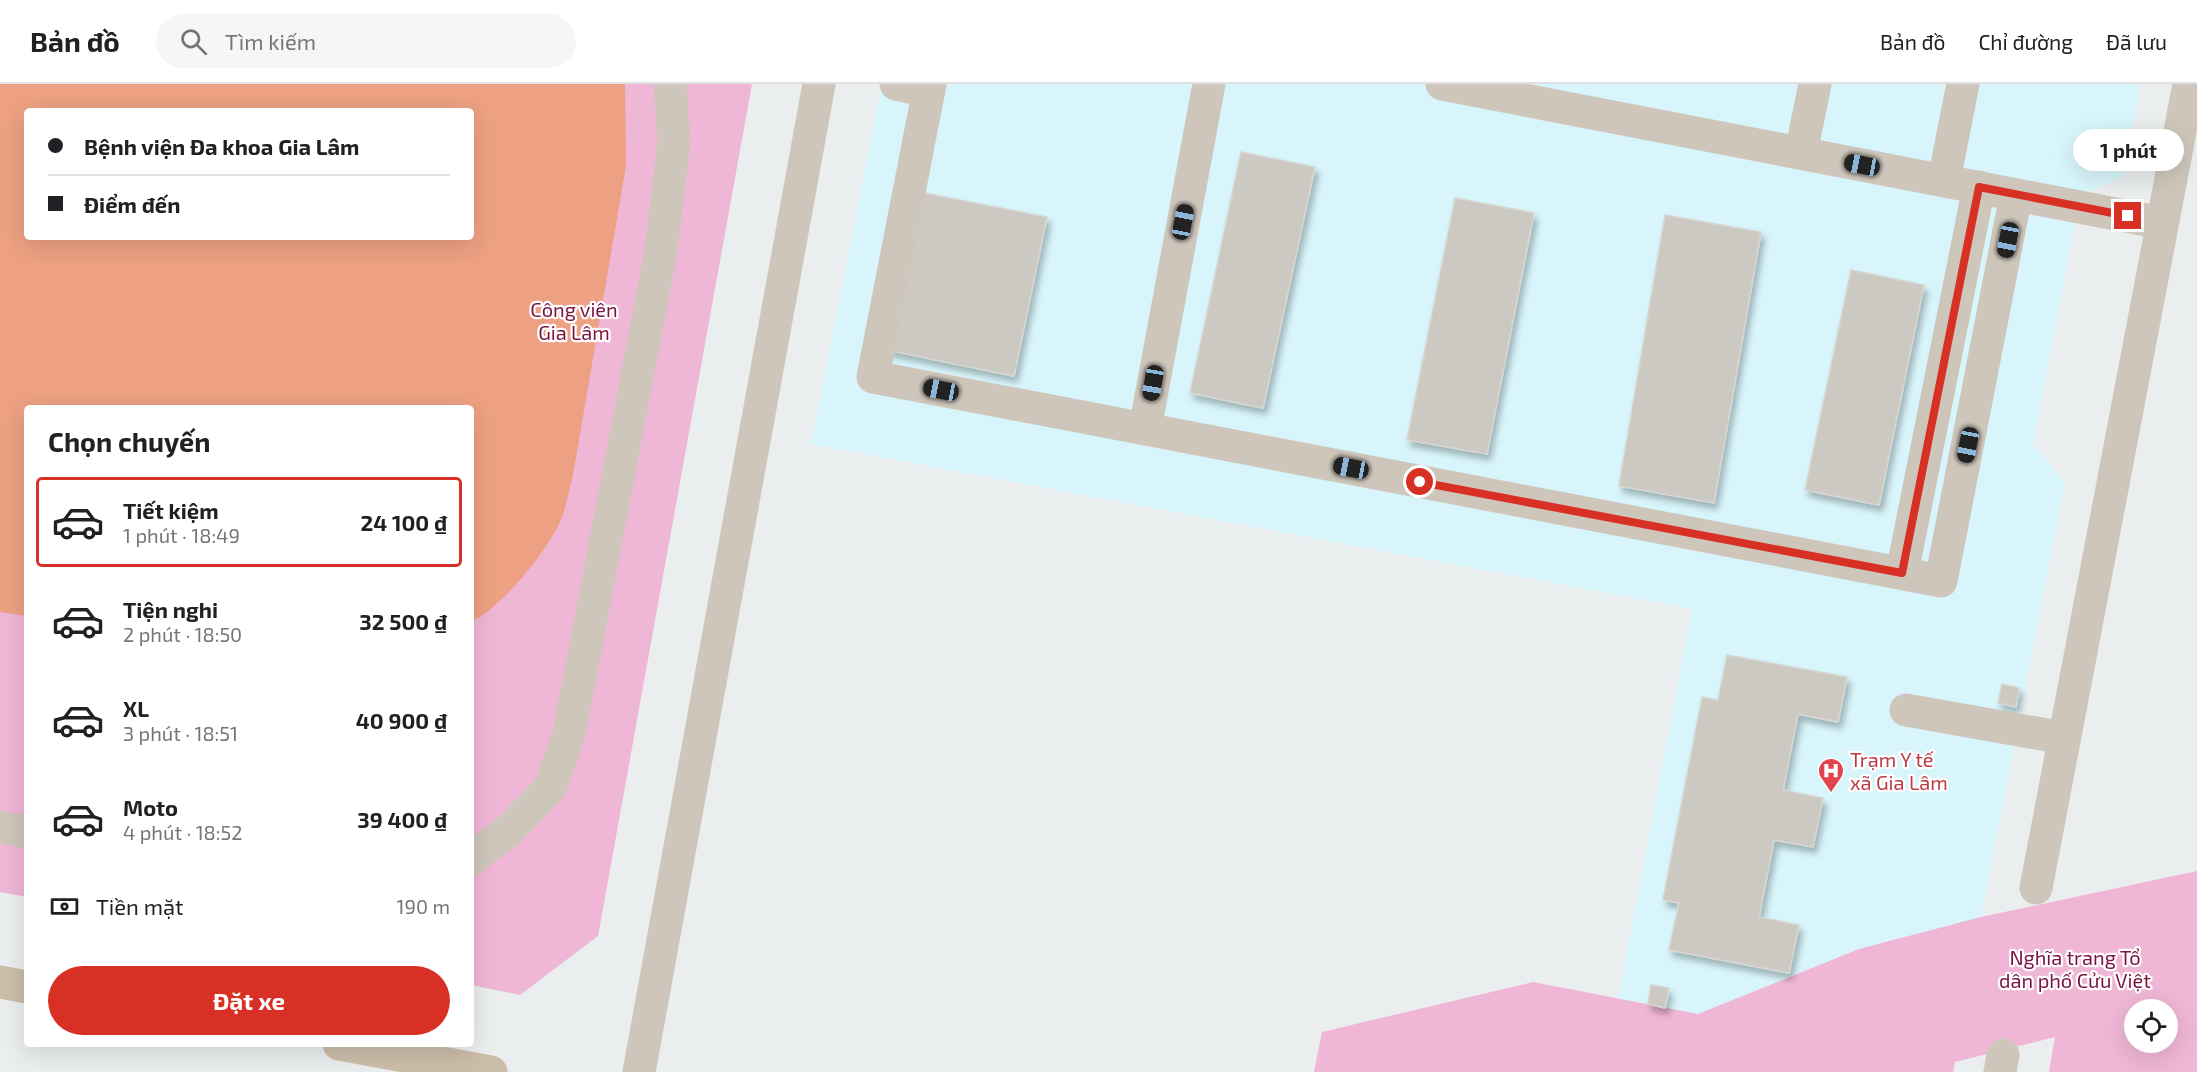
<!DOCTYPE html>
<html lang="vi">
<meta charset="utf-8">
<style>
body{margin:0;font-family:"Exo 2",sans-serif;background:#f6f6f6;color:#202124;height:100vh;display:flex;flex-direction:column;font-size:22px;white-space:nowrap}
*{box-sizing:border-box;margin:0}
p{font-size:20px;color:#757577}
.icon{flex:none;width:33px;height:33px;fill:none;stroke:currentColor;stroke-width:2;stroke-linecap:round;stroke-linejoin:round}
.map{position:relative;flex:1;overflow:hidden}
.side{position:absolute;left:24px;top:321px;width:450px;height:642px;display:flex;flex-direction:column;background:#fff;border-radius:6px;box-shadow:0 6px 24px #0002}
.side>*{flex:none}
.hud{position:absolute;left:24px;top:24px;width:450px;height:132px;border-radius:6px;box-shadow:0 6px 24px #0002;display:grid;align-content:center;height:132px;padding:0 24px;background:#fff}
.controls{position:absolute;left:2124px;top:915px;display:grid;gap:12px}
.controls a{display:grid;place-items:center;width:54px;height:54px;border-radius:50%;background:#fff;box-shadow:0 6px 24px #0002;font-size:30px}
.end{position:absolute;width:27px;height:27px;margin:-14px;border:8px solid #d93025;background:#fff;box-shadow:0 0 0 3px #fff}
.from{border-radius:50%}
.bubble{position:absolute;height:42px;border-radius:21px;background:#fff;box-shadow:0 6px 24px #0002;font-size:20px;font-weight:700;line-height:42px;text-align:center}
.car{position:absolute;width:18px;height:36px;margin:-18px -9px;border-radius:8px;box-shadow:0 0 4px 2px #0007;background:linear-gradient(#222 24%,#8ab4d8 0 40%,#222 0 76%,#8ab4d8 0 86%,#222 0)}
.hud b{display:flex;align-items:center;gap:21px;height:57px;font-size:22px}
.hud b+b{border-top:2px solid #e0e0e0}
.hud i{width:15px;height:15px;background:#202124}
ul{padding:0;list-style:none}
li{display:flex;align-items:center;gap:18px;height:90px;margin:0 12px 9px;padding:0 12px;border:3px solid transparent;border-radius:6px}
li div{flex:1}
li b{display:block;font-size:22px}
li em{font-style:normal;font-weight:700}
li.active{border-color:#d93025}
li>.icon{width:54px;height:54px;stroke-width:1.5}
h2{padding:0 24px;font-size:27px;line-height:72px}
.pay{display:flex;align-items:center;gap:15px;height:66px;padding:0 24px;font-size:22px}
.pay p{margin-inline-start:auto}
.primary-button{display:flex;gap:12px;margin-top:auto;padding:12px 24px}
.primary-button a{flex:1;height:69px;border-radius:36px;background:#d93025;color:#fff;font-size:24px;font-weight:700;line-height:69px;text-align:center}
header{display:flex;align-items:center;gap:36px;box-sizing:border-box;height:84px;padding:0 30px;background:#fff;border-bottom:2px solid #e0e0e0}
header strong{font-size:28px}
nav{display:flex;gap:33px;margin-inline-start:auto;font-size:21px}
.search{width:420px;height:54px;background:#f6f6f6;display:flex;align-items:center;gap:15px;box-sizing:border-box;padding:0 21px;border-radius:33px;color:#757577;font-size:22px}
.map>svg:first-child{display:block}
.medical{fill:#d8f5fb}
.green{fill:#efb6d5;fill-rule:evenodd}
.water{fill:#eda082;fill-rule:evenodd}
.building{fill:#ccc9c2;stroke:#d7d5cf;stroke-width:1.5;filter:url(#shadow)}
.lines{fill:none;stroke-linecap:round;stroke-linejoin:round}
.minor{stroke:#cec6bb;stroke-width:33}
.major{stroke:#ccbda9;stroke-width:33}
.route{stroke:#d93025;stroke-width:8}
.labels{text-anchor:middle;stroke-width:4.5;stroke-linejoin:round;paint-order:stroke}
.park-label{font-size:20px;fill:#7a143f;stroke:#fff}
.health-label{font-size:20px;fill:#be3a42;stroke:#fff;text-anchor:start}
</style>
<header>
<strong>Bản đồ</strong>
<div class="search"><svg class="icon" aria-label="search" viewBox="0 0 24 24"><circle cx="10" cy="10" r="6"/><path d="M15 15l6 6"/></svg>Tìm kiếm</div>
<nav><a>Bản đồ</a><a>Chỉ đường</a><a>Đã lưu</a></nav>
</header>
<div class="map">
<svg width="2197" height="988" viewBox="0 0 2197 988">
<defs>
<filter id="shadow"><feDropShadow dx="3.5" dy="6" stdDeviation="3" flood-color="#0004"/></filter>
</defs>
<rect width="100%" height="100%" fill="#ebeeee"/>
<path class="medical" d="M882 0H2141L2124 91 2080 112 2033 361 2065 398 1981 833 1859 865 1698 930 1618 915 1692 525 811 360Z"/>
<path class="green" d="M0 0H752L598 852 520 911 471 901V324H27V813L0 808ZM27 27H471V153H27Z
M2197 787V988H2049L2055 953 1955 978 1953 988H1314L1322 948 1533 898 1698 930 1859 865 1981 833ZM2134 926H2168V958H2134Z"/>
<path class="water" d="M0 0H625L626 82 573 391C569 406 566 425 559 440 543 472 503 522 471 538V324H27V532L0 528ZM27 27H471V153H27Z"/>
<path class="building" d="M1241 68 1315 83 1263 324 1190 309Z
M919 108 1047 133 1014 292 887 266Z
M1455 114 1534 129 1487 370 1407 356Z
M1665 131 1761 148 1714 419 1619 402Z
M1851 186 1924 201 1879 421 1805 406Z
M1727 571 1847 593 1838 638 1798 630 1783 706 1823 714 1813 763 1774 756 1759 833 1799 841 1789 889 1669 866 1679 819 1663 816 1702 613 1718 616Z
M2002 600 2019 604 2016 623 1998 619Z
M1651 901 1669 904 1665 924 1648 920Z"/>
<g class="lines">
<path class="minor" d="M896 0 929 7
M930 0 873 293 1941 497 2016 111
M1442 0 2162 139
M1801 69 1815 0
M1944 96 1963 0
M1145 345 1209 0
M1902 489 1979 103
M1906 626 2064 654
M0 743 27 748
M471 775 506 749 550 704 569 650 661 167 674 57 670 0
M2036 804 2189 0
M639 988 819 0
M2000 988 2003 971"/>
<path class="major" d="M0 898 27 903
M339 960 491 988"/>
</g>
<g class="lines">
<path class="route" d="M1420 398 1902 489 1979 103 2128 132"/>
</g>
<defs>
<symbol id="hospital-pin" viewBox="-11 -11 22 30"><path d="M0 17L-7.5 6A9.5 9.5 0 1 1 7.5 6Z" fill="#e0444e" stroke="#fff"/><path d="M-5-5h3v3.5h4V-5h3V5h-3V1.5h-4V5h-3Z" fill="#fff"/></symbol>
</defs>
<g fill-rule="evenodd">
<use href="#hospital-pin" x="1816" y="672" width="30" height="40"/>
</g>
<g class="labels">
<g class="park-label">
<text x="574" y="233">Công viên<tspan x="574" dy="23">Gia Lâm</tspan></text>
<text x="2075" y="881">Nghĩa trang Tổ<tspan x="2075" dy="23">dân phố Cửu Việt</tspan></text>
</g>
<g class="health-label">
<text x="1850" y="683">Trạm Y tế<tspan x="1850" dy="23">xã Gia Lâm</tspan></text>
</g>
</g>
</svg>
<div class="controls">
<a><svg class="icon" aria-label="locate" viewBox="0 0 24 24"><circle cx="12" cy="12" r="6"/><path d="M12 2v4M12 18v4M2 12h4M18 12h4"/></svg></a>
</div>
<i class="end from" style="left:1420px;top:398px"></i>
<i class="end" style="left:2128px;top:132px"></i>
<div class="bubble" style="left:2073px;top:45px;width:111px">1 phút</div>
<i class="car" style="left:1862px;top:81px;rotate:281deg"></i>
<i class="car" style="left:1183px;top:138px;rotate:11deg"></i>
<i class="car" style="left:2008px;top:156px;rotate:191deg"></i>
<i class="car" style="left:1153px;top:299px;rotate:190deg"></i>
<i class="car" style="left:941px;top:306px;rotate:281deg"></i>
<i class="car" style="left:1968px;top:361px;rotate:191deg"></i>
<i class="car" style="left:1351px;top:384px;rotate:281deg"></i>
<div class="hud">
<b><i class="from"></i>Bệnh viện Đa khoa Gia Lâm</b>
<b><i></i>Điểm đến</b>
</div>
<section class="side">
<h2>Chọn chuyến</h2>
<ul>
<li class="active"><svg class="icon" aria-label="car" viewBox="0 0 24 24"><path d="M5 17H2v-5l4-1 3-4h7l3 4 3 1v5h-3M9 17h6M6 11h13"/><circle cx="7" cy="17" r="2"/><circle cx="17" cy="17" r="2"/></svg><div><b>Tiết kiệm</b><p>1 phút · 18:49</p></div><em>24 100 ₫</em></li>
<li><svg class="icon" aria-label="car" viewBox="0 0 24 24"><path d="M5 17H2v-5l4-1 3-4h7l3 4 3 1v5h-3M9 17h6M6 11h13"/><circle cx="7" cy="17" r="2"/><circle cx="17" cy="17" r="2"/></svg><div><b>Tiện nghi</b><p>2 phút · 18:50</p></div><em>32 500 ₫</em></li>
<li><svg class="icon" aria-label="car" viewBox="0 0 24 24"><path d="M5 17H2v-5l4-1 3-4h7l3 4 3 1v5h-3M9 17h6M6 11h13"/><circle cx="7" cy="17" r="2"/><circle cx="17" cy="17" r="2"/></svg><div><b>XL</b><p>3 phút · 18:51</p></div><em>40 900 ₫</em></li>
<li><svg class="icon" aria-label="car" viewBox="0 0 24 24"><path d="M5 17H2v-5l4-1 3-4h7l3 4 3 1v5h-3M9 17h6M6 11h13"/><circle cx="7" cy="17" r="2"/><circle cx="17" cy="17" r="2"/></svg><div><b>Moto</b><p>4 phút · 18:52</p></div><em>39 400 ₫</em></li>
</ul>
<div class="pay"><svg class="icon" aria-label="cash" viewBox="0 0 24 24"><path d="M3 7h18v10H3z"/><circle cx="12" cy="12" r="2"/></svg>Tiền mặt<p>190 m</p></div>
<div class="primary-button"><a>Đặt xe</a></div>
</section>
</div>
